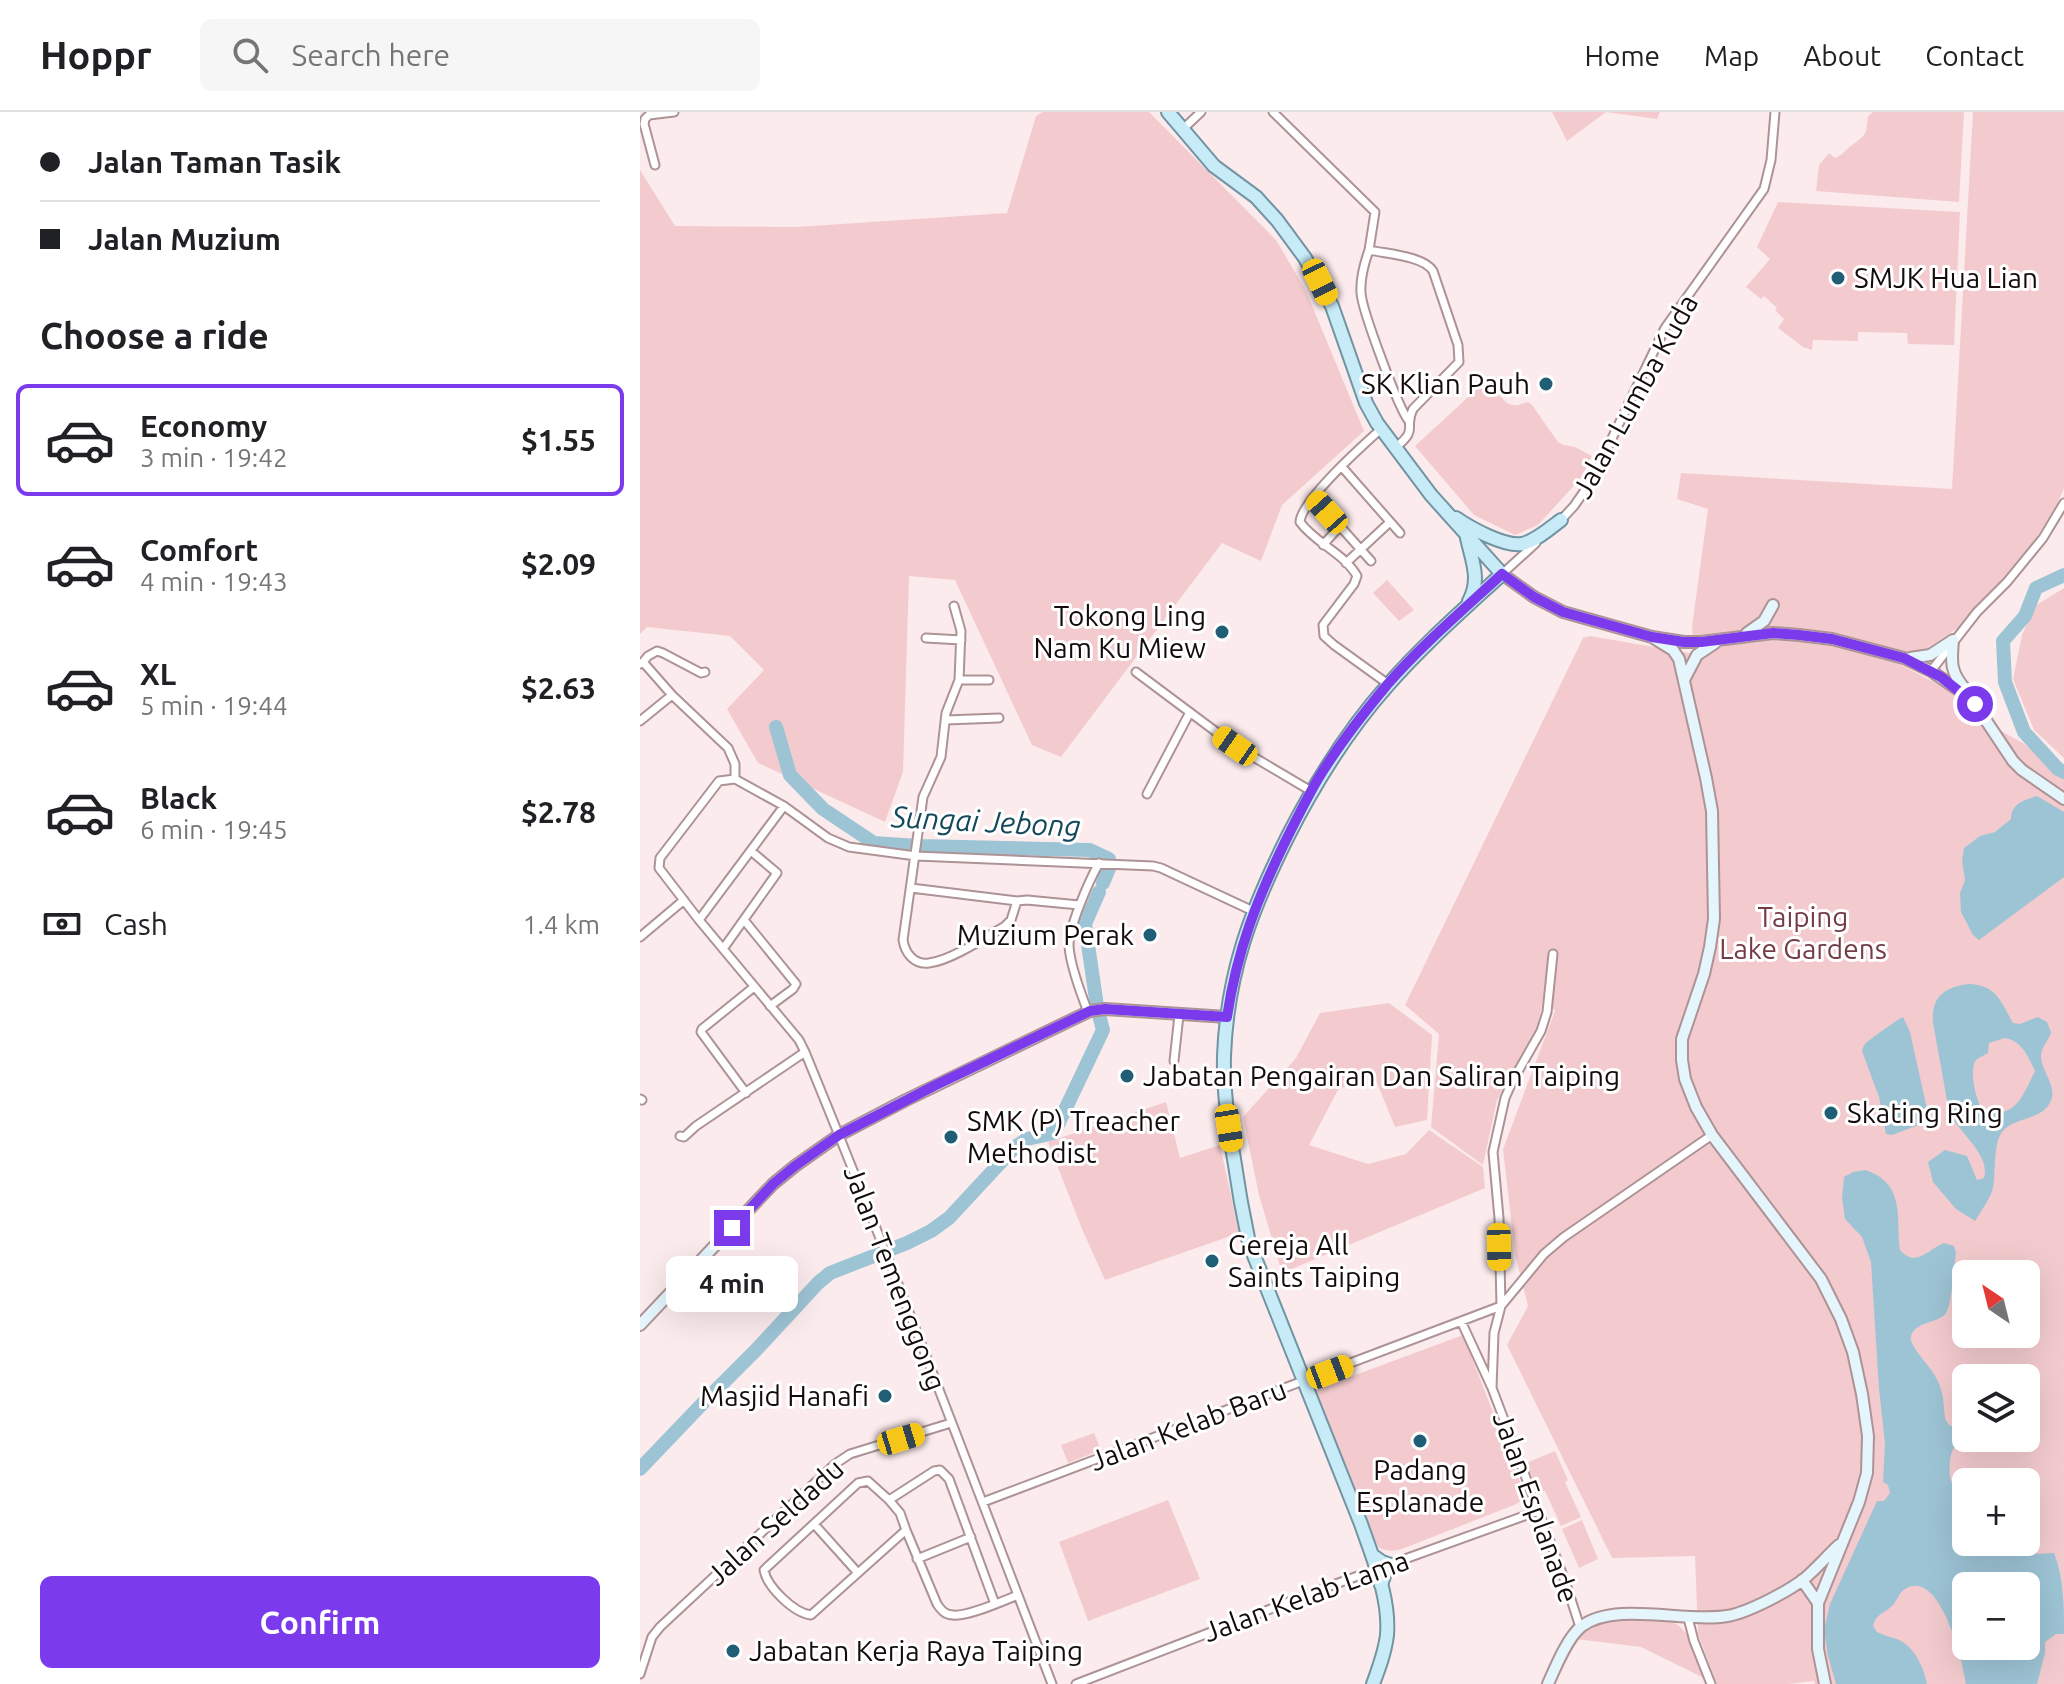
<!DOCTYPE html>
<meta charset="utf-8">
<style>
body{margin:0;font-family:Ubuntu,sans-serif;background:#f6f6f6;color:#202124;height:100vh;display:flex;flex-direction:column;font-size:30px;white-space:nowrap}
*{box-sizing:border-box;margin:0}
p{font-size:26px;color:#757577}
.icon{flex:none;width:44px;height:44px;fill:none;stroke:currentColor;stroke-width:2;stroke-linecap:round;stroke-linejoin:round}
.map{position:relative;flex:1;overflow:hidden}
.side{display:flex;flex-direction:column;background:#fff;width:640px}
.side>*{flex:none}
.hud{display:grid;align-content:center;height:176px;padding:0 40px;background:#fff}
.needle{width:52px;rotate:325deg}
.buttons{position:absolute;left:1312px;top:1148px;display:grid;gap:16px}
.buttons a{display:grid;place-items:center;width:88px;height:88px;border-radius:12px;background:#fff;box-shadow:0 8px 32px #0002;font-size:40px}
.end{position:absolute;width:36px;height:36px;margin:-18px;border:10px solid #7c3aed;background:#fff;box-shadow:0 0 0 4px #fff}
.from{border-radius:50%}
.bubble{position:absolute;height:56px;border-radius:12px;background:#fff;box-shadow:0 8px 32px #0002;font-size:26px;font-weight:700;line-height:56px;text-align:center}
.car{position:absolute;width:24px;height:48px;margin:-24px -12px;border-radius:10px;box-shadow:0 0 6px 2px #0007;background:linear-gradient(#f5c518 24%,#345 0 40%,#f5c518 0 76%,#345 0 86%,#f5c518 0)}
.hud b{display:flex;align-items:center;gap:28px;height:76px;font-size:30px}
.hud b+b{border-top:2px solid #e0e0e0}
.hud i{width:20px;height:20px;background:#202124}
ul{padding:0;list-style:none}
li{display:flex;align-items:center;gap:24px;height:112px;margin:0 16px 12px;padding:0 24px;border:4px solid transparent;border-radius:12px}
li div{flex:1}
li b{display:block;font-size:30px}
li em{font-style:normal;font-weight:700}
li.selected{border-color:#7c3aed}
li>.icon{width:72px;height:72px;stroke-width:1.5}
h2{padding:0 40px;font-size:36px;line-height:96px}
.pay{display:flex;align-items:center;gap:20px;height:88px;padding:0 40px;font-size:30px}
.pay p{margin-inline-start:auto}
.action{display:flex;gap:16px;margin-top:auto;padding:16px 40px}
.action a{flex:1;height:92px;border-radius:12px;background:#7c3aed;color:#fff;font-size:32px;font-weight:700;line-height:92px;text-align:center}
header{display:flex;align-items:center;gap:48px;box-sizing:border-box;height:112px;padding:0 40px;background:#fff;border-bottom:2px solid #e0e0e0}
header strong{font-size:38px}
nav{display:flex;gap:44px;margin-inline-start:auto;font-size:28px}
.search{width:560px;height:72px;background:#f6f6f6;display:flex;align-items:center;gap:20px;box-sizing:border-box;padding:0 28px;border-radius:12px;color:#757577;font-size:30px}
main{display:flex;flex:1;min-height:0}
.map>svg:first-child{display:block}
.green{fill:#f3cbce;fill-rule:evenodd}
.water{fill:#9dc4d5;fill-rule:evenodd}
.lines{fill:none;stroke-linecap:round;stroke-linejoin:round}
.river{stroke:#9dc4d5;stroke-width:14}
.street-casing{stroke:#ad9395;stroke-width:11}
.secondary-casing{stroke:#ad9395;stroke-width:14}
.primary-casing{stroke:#7294a3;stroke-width:16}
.street{stroke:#fff;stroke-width:7}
.secondary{stroke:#e4f5fc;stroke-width:10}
.primary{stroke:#c8ebf8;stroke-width:12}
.route{stroke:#7c3aed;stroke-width:10}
.poi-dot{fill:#1f5e74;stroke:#fff;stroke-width:3}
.labels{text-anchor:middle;stroke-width:6;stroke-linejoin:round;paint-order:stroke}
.poi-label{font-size:28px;fill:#140b0c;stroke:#fff;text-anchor:start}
.street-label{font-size:28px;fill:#140b0c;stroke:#fff}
.park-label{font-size:28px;fill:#743c44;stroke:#fff}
.water-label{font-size:30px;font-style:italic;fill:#14495c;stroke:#fff}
</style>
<header>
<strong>Hoppr</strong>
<div class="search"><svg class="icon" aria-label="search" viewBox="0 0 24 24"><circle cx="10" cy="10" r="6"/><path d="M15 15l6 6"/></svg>Search here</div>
<nav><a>Home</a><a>Map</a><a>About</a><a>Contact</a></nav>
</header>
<main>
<section class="side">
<div class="hud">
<b><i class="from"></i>Jalan Taman Tasik</b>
<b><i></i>Jalan Muzium</b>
</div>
<h2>Choose a ride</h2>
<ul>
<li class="selected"><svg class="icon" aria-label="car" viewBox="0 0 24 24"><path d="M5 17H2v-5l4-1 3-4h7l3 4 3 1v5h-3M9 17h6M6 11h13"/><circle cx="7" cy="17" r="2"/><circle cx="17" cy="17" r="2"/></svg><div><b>Economy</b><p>3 min · 19:42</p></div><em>$1.55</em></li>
<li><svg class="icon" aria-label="car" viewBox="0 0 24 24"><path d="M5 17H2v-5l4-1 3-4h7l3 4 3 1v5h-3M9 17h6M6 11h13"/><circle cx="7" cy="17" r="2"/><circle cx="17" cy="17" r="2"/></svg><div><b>Comfort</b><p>4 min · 19:43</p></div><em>$2.09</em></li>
<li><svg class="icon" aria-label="car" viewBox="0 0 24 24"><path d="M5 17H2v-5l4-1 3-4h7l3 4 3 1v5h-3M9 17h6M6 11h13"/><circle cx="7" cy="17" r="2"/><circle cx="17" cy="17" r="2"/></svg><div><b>XL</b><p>5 min · 19:44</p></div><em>$2.63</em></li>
<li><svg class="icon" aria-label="car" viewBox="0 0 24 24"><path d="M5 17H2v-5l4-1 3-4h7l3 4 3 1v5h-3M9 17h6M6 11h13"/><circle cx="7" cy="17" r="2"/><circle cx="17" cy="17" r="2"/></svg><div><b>Black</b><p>6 min · 19:45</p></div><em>$2.78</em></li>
</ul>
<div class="pay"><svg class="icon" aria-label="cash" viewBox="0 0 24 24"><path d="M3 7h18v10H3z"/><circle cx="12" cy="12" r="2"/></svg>Cash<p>1.4 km</p></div>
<div class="action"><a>Confirm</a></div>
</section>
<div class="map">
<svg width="1424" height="1572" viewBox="0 0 1424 1572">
<rect width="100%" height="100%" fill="#fcebec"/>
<path class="green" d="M403 0H509L636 128 666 179 724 319 642 393 621 449 582 431 421 645 392 633 315 468 269 464 263 660 245 710 118 651 87 597 124 558 90 524 7 515 0 522V58L35 114 156 115 367 101 396 4Z
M912 0H1020L1017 7 966 0 927 29Z
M1233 0H1324L1319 90 1176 79 1179 53 1189 41 1195 46C1203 43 1205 38 1212 33 1227 22 1226 23 1228 4Z
M1333 0H1424V376L1417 393 1396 426 1364 465 1318 516 1261 553 1311 579 1333 604 1383 631 1424 663V1572H1175L1174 1569 1148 1572H1077L1058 1522 1055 1444 972 1446 867 1233 888 1194 875 1142 863 1037 915 899 904 884 897 916 857 988 843 1053 791 1015 799 922 765 893 943 526 950 524 1055 542 1052 515 1068 397 1037 387 1041 361 1312 377ZM1326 1162H1386V1222H1326ZM1326 1266H1386V1326H1326ZM1326 1370H1386V1430H1326ZM1326 1474H1386V1534H1326Z
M1138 90 1320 100 1314 233 1268 232 1267 221 1218 220V229L1173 228 1172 238 1163 235 1138 216 1144 207 1135 198 1137 196 1124 184 1121 187 1106 175 1130 147 1117 135Z
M850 265C855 274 862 293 874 293 879 294 883 291 888 290L892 293 918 330 924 333 935 335 952 344 941 366 898 413 875 423 834 403 775 334Z
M747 468 774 498 759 509 733 481Z
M1424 476V646L1394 618 1373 567 1382 523 1395 494Z
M749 891 792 923 787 1008 755 1015 733 961 698 978 669 1033 728 1052 766 1042 789 1018 843 1055 845 1076 642 1161 619 1083 603 1005 656 946 680 901Z
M526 990 540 1046 580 1033 599 1121 465 1168 442 1117 408 1030Z
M823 1223 884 1380C884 1388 880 1390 874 1393L762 1437C753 1439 747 1440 738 1435L675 1278Z
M454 1321 461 1338 428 1351 421 1333Z
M915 1339 928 1368 925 1370 941 1405 921 1414 905 1379 899 1381 886 1351Z
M528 1388 560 1467 448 1509 419 1430Z
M942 1408 958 1447 939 1456 922 1417Z
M1026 1506C1055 1520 1056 1541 1068 1568L1001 1535 936 1527C958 1503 996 1506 1026 1506Z"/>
<path class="water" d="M1397 684 1424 700V765L1339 828 1333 823 1321 800 1320 781 1325 768 1322 749 1324 736 1340 724 1355 720 1371 707C1371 691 1385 688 1397 684Z
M1329 872C1357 873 1361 890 1373 911L1380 912 1398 905 1407 910 1411 920C1409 928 1402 934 1401 943 1400 957 1415 971 1412 985 1407 1009 1374 1004 1362 1020 1353 1032 1356 1061 1353 1076 1350 1087 1341 1099 1335 1109L1316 1097 1293 1070 1288 1050 1305 1038 1327 1044 1337 1068 1344 1066C1351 1042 1318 1021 1309 999L1293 911C1291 885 1304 875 1329 872ZM1365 926C1382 929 1388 944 1395 959 1382 985 1377 1006 1343 1000 1337 990 1328 959 1336 948 1338 946 1346 942 1348 941L1349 931Z
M1263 905 1270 920 1289 1006 1286 1010 1252 1023 1246 1022 1239 985 1222 939C1223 937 1223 934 1225 932 1227 929 1260 906 1263 905Z
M1225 1058C1266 1071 1256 1106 1260 1138 1276 1156 1287 1138 1304 1131L1314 1134 1316 1141C1314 1154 1312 1192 1306 1201 1297 1212 1276 1209 1271 1224 1268 1232 1287 1251 1292 1259 1298 1268 1302 1277 1303 1287 1304 1293 1304 1300 1305 1306 1307 1313 1313 1314 1317 1320 1321 1327 1313 1335 1311 1343 1308 1358 1308 1379 1326 1383V1430H1386V1417L1389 1431 1397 1442 1414 1441C1424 1466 1424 1495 1424 1522H1416L1405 1530V1541L1397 1572H1326C1323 1550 1300 1455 1265 1477 1259 1481 1258 1486 1254 1492 1246 1501 1236 1501 1233 1514L1237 1520C1243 1523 1250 1525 1257 1527 1274 1534 1284 1555 1287 1572H1196L1188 1544 1184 1518 1190 1492 1237 1389H1244L1250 1381 1248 1373 1243 1370 1245 1331 1239 1277 1231 1150 1222 1125 1205 1107 1202 1086 1204 1065 1213 1060ZM1326 1474H1386V1534H1326Z"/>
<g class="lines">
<path class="river" d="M1424 463 1396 476 1385 504 1363 529 1365 570 1384 620 1418 657 1424 660
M136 615 150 663 183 697 234 731 278 734 450 738 469 747
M463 771 470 754
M457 894 445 812 459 780
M0 1357 63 1291 117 1237 178 1171 190 1161 267 1131 291 1119 309 1106 375 1035 387 1027 414 1021 463 918 459 903"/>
<defs>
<path id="street" d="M633 0 735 100 729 138C747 142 784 144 793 159L818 233 819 250 773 297C763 317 780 316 755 336
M543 17 561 0
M15 53 4 12 5 7 9 3 34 0
M729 138C724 152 720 166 721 181 722 198 759 298 769 309
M741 317C723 333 661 389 660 410 675 431 704 441 717 464L714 472 683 513 684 524 694 533 748 572
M702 355 760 421
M674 385 731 449
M920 409 934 394 952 368 1025 216 1124 77 1131 48 1135 0
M683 433 700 414
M706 451 750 410
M862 462 896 431
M314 494 321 519 319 568 306 601 301 645 283 685 263 828C265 841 274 853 289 851 310 849 346 825 365 814L371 808 377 789
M286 526 321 528
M3 550 8 544 17 539 23 541 61 561 65 560
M0 552 3 550 32 583 88 636 95 652V667
M1291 559 1337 500 1367 470 1403 426 1424 391
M496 560 595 634 671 679
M319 568H349
M306 608 359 606
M0 609 32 583
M507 682 549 602
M271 776 377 789 387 788 439 793
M59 808 144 694
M104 808 156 872 153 877 130 894
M0 825 44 788
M83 837 137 761 111 739
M913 842 907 900 901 919 872 970 865 986 853 1040 859 1106 861 1194 854 1221 852 1276 925 1469 940 1515
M448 900C441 882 430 853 429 834 429 814 449 769 459 751
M534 949 539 903
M106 981 61 920 62 917 114 875
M0 987 2 988
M40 1024 44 1025 56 1014 165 940
M861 1194 904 1142 924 1125 1072 1023
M821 1209 851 1274
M249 1388 260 1401 266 1418
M343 1390 861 1194
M174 1412 218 1461
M277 1447 331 1425
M355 1492 309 1367 300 1358 294 1359 249 1388 228 1369 218 1371 124 1458C127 1475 154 1501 171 1503L266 1418 297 1492C301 1498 305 1503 313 1503 327 1505 363 1489 378 1483
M1048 1506 1054 1529 1071 1572
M0 1562 12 1525 20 1515 195 1352 210 1342 311 1311
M412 1572C331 1361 251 1149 165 940L159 928 59 808 19 756 20 746 79 669 95 667 144 694 188 726 209 735 276 744 513 754 521 756 613 799
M436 1572 690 1474 898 1399"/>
<path id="secondary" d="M862 462 894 485 923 500 1012 525 1044 530H1061L1133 521 1159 523 1192 527 1264 546 1291 559 1320 579 1335 592 1373 649 1382 658 1424 687
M1107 521 1124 509 1133 493
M1012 525 1033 538 1039 547 1066 666 1072 699 1074 807 1070 835 1064 862 1042 927V948L1045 967 1056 995 1072 1023 1181 1167 1201 1207 1213 1240 1222 1282 1228 1324 1227 1361 1219 1390 1178 1491V1537L1185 1572
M1313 528C1311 551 1310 560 1326 578
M1270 546 1290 543 1313 528
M1044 568 1057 543 1075 531
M0 1213 133 1072 155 1054 199 1023 266 988 450 899 465 897 587 905
M1162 1468 1178 1491
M908 1572C915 1556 928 1524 942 1514 976 1489 1045 1511 1087 1504 1107 1501 1147 1480 1164 1467 1176 1457 1187 1444 1199 1433"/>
<path id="primary" d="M528 0 574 54 616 85 637 108 665 146 692 194 726 291 737 311 791 383 862 462C823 498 783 533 748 573 707 619 676 669 648 724 611 798 587 861 584 944 583 979 588 1013 594 1047 598 1075 603 1103 609 1131L721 1412C733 1447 750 1485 747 1523 745 1540 739 1556 733 1572
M816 406C830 416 865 435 882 432 896 429 910 416 921 408
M827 426C832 449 841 467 829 489
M732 1443 742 1450 751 1453 745 1461 741 1473"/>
</defs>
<use href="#street" class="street-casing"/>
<use href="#secondary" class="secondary-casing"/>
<use href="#primary" class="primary-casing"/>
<use href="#street" class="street"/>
<use href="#secondary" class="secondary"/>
<use href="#primary" class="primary"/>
</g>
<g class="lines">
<path class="route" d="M92 1116 133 1072 155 1054 199 1023 294 974 450 899 465 897 587 905C597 838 617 787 647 726 657 706 667 686 678 667 698 634 722 603 747 573 782 533 823 498 862 462L894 485 923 500 1012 525 1044 530H1061L1133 521 1159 523 1192 527 1264 546 1301 565 1335 592"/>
</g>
<g class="poi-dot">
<circle cx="1198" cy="166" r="8"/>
<circle cx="906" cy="272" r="8"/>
<circle cx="582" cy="520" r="8"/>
<circle cx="510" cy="823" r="8"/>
<circle cx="487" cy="964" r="8"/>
<circle cx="1191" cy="1001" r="8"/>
<circle cx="311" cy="1025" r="8"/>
<circle cx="572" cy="1149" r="8"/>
<circle cx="245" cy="1284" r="8"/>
<circle cx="780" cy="1329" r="8"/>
<circle cx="93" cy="1539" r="8"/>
</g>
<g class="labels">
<g class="poi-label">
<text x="1214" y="176">SMJK Hua Lian</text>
<text x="890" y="282" text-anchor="end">SK Klian Pauh</text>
<text x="566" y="514" text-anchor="end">Tokong Ling<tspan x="566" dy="32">Nam Ku Miew</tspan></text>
<text x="494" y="833" text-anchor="end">Muzium Perak</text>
<text x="503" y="974">Jabatan Pengairan Dan Saliran Taiping</text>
<text x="1207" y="1011">Skating Ring</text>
<text x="327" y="1019">SMK (P) Treacher<tspan x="327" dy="32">Methodist</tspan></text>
<text x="588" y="1143">Gereja All<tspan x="588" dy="32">Saints Taiping</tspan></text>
<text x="229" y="1294" text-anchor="end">Masjid Hanafi</text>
<text x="780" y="1368" text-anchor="middle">Padang<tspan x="780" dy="32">Esplanade</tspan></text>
<text x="109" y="1549">Jabatan Kerja Raya Taiping</text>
</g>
<g class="street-label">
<text transform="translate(995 284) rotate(-61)" y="10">Jalan Lumba Kuda</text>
<text transform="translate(255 1166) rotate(69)" y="10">Jalan Temenggong</text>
<text transform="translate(548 1313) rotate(-21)" y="10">Jalan Kelab Baru</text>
<text transform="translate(896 1395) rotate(70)" y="10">Jalan Esplanade</text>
<text transform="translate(135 1410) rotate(-42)" y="10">Jalan Seldadu</text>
<text transform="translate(666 1484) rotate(-20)" y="10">Jalan Kelab Lama</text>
</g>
<g class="park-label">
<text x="1163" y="815">Taiping<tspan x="1163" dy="32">Lake Gardens</tspan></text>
</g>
<g class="water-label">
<text transform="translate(346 710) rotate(3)" y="10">Sungai Jebong</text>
</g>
</g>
</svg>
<div class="buttons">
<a><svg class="needle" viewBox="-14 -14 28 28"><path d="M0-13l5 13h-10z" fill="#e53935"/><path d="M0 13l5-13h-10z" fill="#757577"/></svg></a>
<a><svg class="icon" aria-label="layers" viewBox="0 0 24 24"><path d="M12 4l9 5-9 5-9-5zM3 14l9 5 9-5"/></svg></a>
<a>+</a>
<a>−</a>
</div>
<i class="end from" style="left:1335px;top:592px"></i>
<i class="end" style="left:92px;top:1116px"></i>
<div class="bubble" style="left:26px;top:1144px;width:132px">4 min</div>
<i class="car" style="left:680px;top:170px;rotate:154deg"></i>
<i class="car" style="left:687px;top:400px;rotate:318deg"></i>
<i class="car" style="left:595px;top:634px;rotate:305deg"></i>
<i class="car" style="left:589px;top:1016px;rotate:171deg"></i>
<i class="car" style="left:859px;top:1135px;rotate:179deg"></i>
<i class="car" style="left:690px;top:1260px;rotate:69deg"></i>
<i class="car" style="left:261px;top:1327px;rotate:73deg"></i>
</div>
</main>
